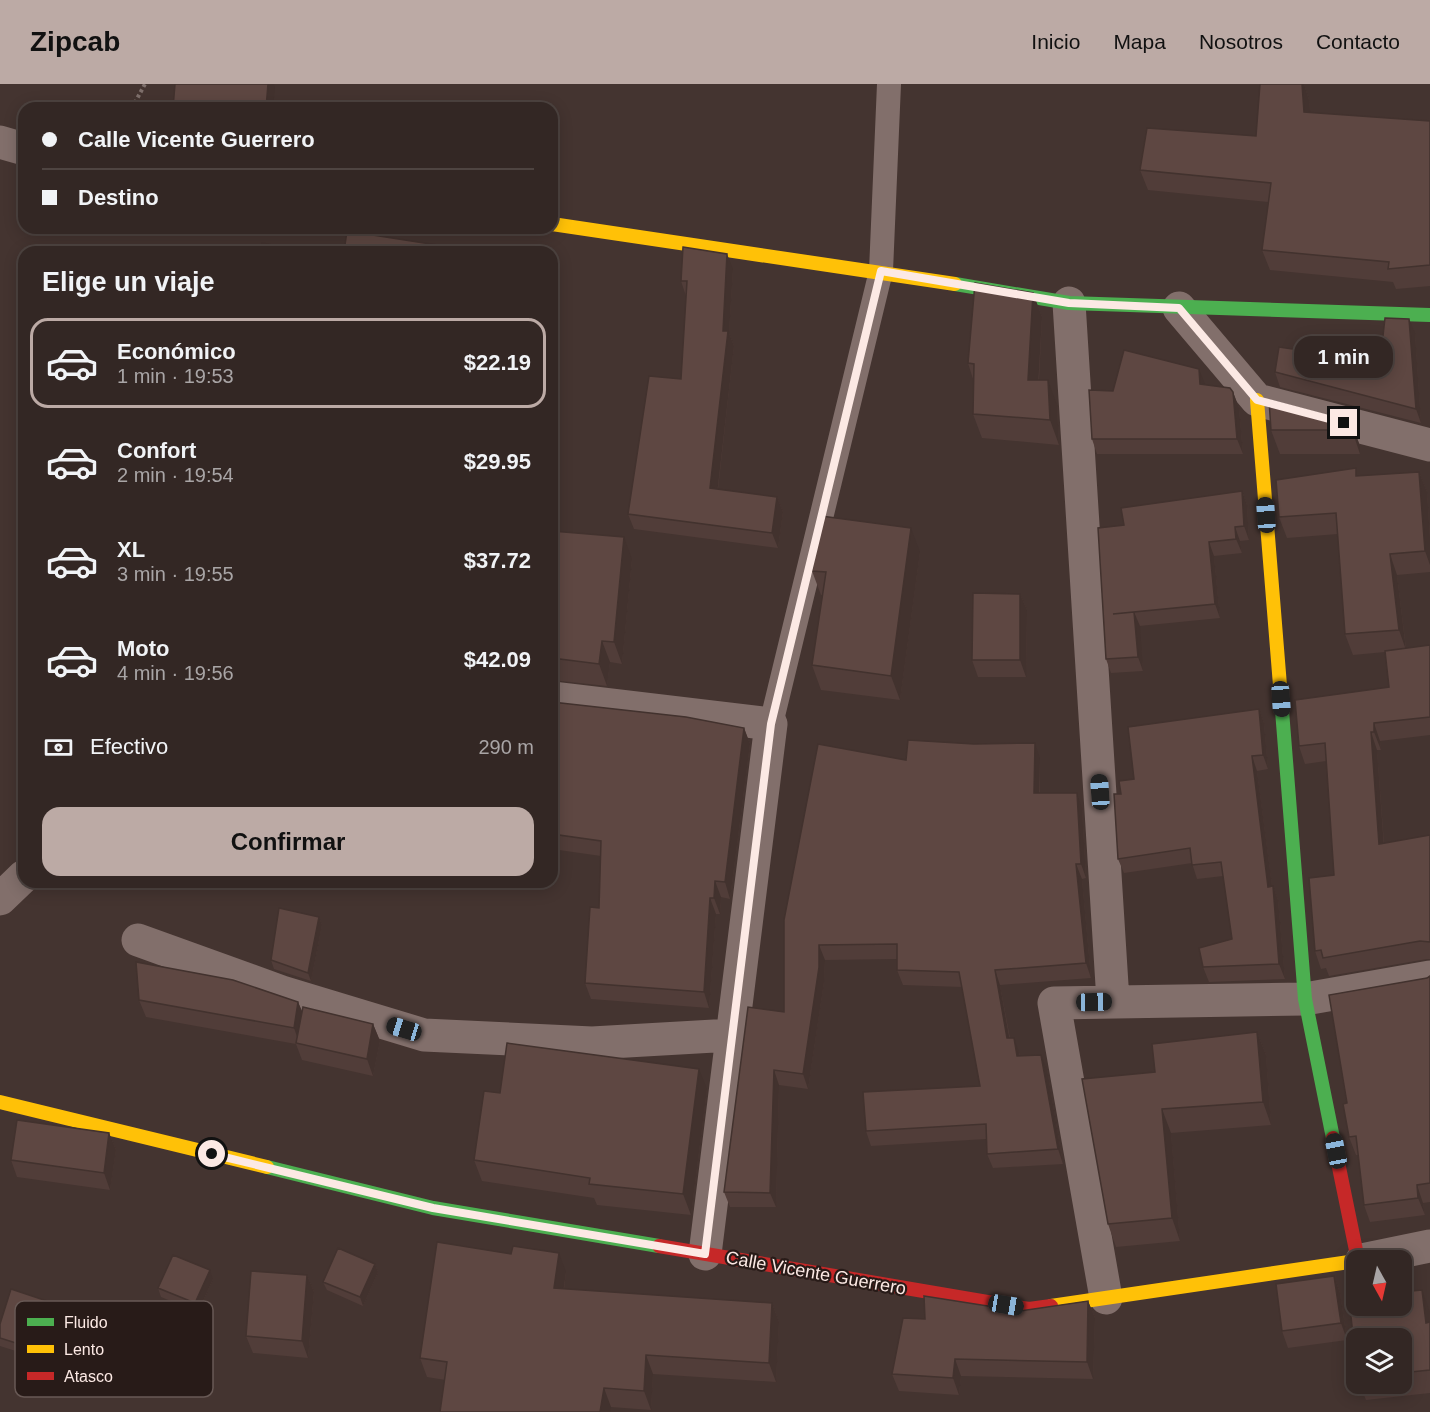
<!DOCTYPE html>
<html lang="es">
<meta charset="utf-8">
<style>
body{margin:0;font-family:Arial,sans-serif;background:#3b2f2c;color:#f1f3f6;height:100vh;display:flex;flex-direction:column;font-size:22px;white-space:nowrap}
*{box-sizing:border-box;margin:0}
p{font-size:20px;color:#a9a5a6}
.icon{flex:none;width:33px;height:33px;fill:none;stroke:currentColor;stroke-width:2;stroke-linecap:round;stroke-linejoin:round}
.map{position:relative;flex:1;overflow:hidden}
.sheet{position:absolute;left:18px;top:162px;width:540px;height:642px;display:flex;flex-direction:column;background:#332724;border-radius:18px;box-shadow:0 3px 15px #0003,0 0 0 2px #4e4441}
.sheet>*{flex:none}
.guide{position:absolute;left:18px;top:18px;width:540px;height:132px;border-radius:18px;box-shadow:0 3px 15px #0003,0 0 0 2px #4e4441;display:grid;align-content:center;height:132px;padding:0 24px;background:#332724}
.needle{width:39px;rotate:172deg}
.controls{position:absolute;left:1346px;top:1166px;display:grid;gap:12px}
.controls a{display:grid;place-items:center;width:66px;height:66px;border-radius:12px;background:#332724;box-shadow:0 3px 15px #0003,0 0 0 2px #4e4441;font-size:30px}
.end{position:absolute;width:27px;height:27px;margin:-14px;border:8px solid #fce9e4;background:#111;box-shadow:0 0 0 3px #111}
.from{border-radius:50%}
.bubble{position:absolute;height:42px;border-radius:18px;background:#332724;box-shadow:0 3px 15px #0003,0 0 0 2px #4e4441;font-size:20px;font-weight:700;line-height:42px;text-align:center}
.car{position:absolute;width:18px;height:36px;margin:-18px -9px;border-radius:8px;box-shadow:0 0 4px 2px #0007;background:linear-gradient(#222 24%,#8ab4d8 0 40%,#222 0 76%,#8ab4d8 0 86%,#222 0)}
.guide b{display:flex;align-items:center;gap:21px;height:57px;font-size:22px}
.guide b+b{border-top:2px solid #4e4441}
.guide i{width:15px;height:15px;background:#f1f3f6}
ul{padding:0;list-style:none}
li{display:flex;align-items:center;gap:18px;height:90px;margin:0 12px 9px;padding:0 12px;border:3px solid transparent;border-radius:18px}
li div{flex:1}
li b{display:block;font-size:22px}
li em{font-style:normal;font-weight:700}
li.on{border-color:#bcaaa5}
li>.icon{width:54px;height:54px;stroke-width:1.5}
h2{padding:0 24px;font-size:27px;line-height:72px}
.pay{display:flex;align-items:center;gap:15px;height:66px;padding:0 24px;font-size:22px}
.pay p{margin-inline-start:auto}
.action{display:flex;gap:12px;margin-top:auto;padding:12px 24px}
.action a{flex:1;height:69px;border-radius:18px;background:#bcaaa5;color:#111;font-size:24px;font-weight:700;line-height:69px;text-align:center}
header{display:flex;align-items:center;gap:36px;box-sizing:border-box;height:84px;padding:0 30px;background:#bcaaa5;color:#111}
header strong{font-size:28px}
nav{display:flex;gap:33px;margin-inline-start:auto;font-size:21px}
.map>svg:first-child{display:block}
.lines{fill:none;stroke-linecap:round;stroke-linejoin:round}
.path{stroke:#7f706c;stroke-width:4;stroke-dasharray:3 3;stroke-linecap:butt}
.lane{stroke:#826f6b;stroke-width:24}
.street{stroke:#826f6b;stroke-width:33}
.fast{stroke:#4caf50;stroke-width:14}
.slow{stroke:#ffc107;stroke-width:14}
.jam{stroke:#c62828;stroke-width:14}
.wall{fill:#513d39}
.shaded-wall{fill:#42322e}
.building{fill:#5e4742;stroke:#42322e;stroke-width:1.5}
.route{stroke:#fce9e4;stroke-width:8}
.labels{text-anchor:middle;stroke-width:4.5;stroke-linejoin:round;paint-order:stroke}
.street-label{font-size:18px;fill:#fce9e4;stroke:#281b18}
.key{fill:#281b18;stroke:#685955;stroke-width:1.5}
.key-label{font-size:16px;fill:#fce9e4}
</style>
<header>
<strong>Zipcab</strong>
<nav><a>Inicio</a><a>Mapa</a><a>Nosotros</a><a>Contacto</a></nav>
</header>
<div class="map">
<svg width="1430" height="1328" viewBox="0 0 1430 1328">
<rect width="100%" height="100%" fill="#443430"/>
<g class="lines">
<path class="path" d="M132 24 145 0"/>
<path class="lane" d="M771 640 881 187 889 0"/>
<path class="street" d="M0 58 24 65
M1069 219 1113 917
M1179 224 1257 316 1430 361
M552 614 771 640 705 1170
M0 815 24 792
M138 856 282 908 424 951 592 959 732 951
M1362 1176 1430 1162
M1106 1214 1054 919 1305 915 1430 893"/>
<path class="fast" d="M955 200 1069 219 1430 231
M1281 614 1305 915 1333 1054
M267 1083 433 1124 659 1162"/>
<path class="slow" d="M552 140 955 200
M1257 316 1281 614
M0 1018 267 1083
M1051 1222 1356 1177"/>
<path class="jam" d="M1333 1054 1358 1176
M659 1162 1029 1225 1051 1222"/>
</g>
<path class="wall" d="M1260 0H1304L1309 16 1310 29 1430 37V202L1396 205 1393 198 1270 186 1262 166 1268 118 1148 106 1140 86 1256 52Z
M733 185 729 249 734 262 718 405 777 413 783 428 778 464 634 445 628 430 681 295 686 212 681 197Z
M1033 209 1042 233 1039 296 1057 321 1059 361 982 354 973 330V295L968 279Z
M1415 249 1421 339 1280 303 1275 288 1380 278Z
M1205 301 1233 308 1239 324 1243 370H1097L1092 355 1113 307Z
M1351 338 1360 362V370H1280L1271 346Z
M1419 388 1427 408 1430 454V488L1397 491 1406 564 1430 561V651L1380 657 1381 666H1377L1384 759 1430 751V875H1427L1329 892 1326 884 1321 885 1315 867 1334 791 1326 677 1305 680 1299 662 1389 603 1385 568 1353 571 1345 550 1338 450 1287 454 1279 433 1358 392Z
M1242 407 1247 421 1249 456 1240 457 1242 469 1214 472 1220 534 1139 542 1143 587 1111 589 1106 575 1124 441Z
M552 447 632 475 622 580 610 578 607 602 552 596Z
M920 468 900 616 821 606 812 581 822 511H821L812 487Z
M1020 510 1027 526 1026 593H978L972 576Z
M552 618 744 644 750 660 730 815 721 813 720 830H716L709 924 591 915 585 899 599 824 601 772 552 765Z
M1259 625 1264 639 1268 685 1257 687 1272 802H1273L1278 816 1285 895 1209 898 1203 883 1232 855 1223 792 1197 795 1192 779 1124 789 1118 775 1121 710 1134 695Z
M1040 674V709L1082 724 1086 794 1082 795 1091 894 1000 901 1010 954 1019 968 1020 972 1047 985 1063 1080 993 1084 987 1070 986 1055 871 1062 866 1047 980 1002 962 903 903 901 897 886V875L825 876 824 898 808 1005 779 1001 776 1123H730L724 1108 784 928 906 676Z
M319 833 322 841 311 897 274 885 271 876Z
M1430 892V1118L1423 1119 1425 1131 1370 1138 1364 1121 1358 1071H1356L1349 1053 1347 1019 1427 894Z
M139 916 298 918 302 928 373 940 380 957 373 992 302 976 296 960 146 933Z
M1257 948 1266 971 1271 1041 1171 1049 1180 1157 1116 1163 1108 1140 1155 988Z
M707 1005 691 1131 597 1121 594 1114 482 1097 474 1076 500 1009Z
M109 1049 116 1066 110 1106 17 1093 11 1076Z
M375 1180 378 1188 363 1222 327 1206 323 1198Z
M566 1188 564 1205 772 1219 779 1238 776 1298 653 1290 651 1326 611 1323 427 1293 420 1274Z
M307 1191 314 1208 308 1274 253 1269 246 1252Z
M1334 1192 1340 1209 1347 1256 1288 1264 1282 1247Z
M213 1195 198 1228 161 1213 158 1204Z
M1088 1217 1095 1234 1093 1295 961 1292 959 1311 899 1307 892 1290 925 1235 1020 1227Z
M56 1228 41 1275 0 1262V1240Z
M1430 1228V1309L1366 1316 1359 1299H1401V1254Z"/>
<path class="shaded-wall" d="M268 0H274L275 3 273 24H266Z
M1302 0H1304L1309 16 1312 48 1304 28Z
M727 170 733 185 729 249 734 262 716 419 710 404 723 247Z
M1033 209 1042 233 1037 320 1028 296Z
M1409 235 1415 249 1421 339 1416 325Z
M1199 285 1205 300 1206 315 1200 300Z
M1048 296 1057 321 1059 361 1050 336Z
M1233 308 1239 324 1243 370 1237 355Z
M1351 338 1360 362V370L1352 346Z
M1419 388 1427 408 1430 454V481L1425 467Z
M1242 407 1247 421 1249 456 1244 442Z
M777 413 783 428 778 464 772 449Z
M1235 443 1240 457 1242 469 1236 455Z
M911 444 920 468 900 616 891 592Z
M624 453 632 475 622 580 614 558Z
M1209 458 1214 472 1220 534 1215 520Z
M1390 470 1397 491 1406 566 1399 546Z
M1020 510 1027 526 1026 593 1020 576Z
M1134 528 1140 542 1143 587 1138 573Z
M602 557 610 578 607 602 599 580Z
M1259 625 1264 639 1268 685 1263 671Z
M1374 639 1380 657 1381 666 1374 648Z
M744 644 750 660 730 815 725 798Z
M1371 648 1377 666 1385 778 1379 760Z
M1035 659 1040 674 1039 724 1034 709Z
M1252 672 1257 687 1274 817 1268 803Z
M1077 709 1082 724 1086 794 1081 780Z
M1076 780 1082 795 1091 894 1086 879Z
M715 797 721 813 720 830 714 814Z
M1273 802 1278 816 1285 895 1279 880Z
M710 814 716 830 709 924 704 908Z
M319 833 322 841 311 897 308 889Z
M819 861 825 876 824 898 808 1005 803 990Z
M995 886 1000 901 1012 969 1007 954Z
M298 918 305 934 300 961 294 944Z
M373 940 380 957 373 992 367 975Z
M1257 948 1266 971 1271 1041 1263 1018Z
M1014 954 1019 968 1022 987 1017 972Z
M1041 971 1047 985 1063 1080 1058 1065Z
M699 985 707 1005 691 1131 683 1110Z
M774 986 779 1001 776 1123 770 1109Z
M1162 1025 1171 1049 1180 1157 1172 1134Z
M109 1049 116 1066 110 1106 104 1089Z
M1417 1101 1423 1119 1425 1131 1418 1114Z
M559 1169 566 1188 561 1223 554 1204Z
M375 1180 378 1188 363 1222 360 1213Z
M210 1186 213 1195 198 1228 195 1219Z
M307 1191 314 1208 308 1274 302 1257Z
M1334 1192 1340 1209 1347 1256 1341 1239Z
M1422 1206 1430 1228V1250L1426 1239Z
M1088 1217 1095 1234 1093 1295 1087 1278Z
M53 1219 56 1228 41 1275 38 1266Z
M772 1219 779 1238 776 1298 769 1279Z
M646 1271 653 1290 651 1326 644 1307Z
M955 1275 961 1292 959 1311 953 1294Z
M604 1304 611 1323 610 1328H600Z"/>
<path class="building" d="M175 0H268L266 24H173Z
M1260 0H1302L1304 28 1430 37V181L1388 185 1389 178 1262 166 1271 99 1140 86 1147 44 1256 52Z
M347 147 469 166V168H344Z
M262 159 308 168H261Z
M683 163 727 170 723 247H728L710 404 777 413 772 449 628 430 649 292 681 295 687 197H681Z
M975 199 1033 209 1028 296H1048L1050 336 973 330 974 280 968 279Z
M1385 234 1409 235 1416 325 1275 288 1279 263 1380 278Z
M1124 266 1199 285 1200 300 1230 304 1233 308 1237 355H1092L1089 306 1113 307Z
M1269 316 1351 338 1352 346H1271Z
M1356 384V392L1419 388 1425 467 1390 470 1399 546 1345 550 1336 429 1279 433 1276 396Z
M1242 407 1244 442 1235 443 1236 455 1209 458 1215 520 1113 530 1134 528 1138 573 1106 575 1098 444 1124 441 1121 424Z
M821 432 911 444 891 592 812 581 826 488 812 487Z
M552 447 624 453 614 558 602 557 599 580 552 574Z
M973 509 1020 510V576H972Z
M1430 561V633L1374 639V648H1371L1379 760 1430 751V858L1420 857 1323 874 1321 866 1315 867 1309 794 1334 791 1325 659 1299 662 1295 616 1389 603 1385 567Z
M552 618 686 633 744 644 725 798 715 797 714 814H710L704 908 585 899 590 823 599 824 601 757 552 750Z
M1259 625 1263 671 1252 672 1268 803 1273 802 1279 880 1203 883 1199 864 1232 855 1221 778 1192 781 1190 764 1118 775 1114 710H1121L1119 697 1134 695 1128 643Z
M908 656 974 660 1035 659 1034 709H1077L1081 780H1076L1086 879 995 886 1007 954H1014L1017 972 1041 971 1058 1065 987 1070 986 1040 866 1047 863 1008 980 1002 959 888 897 886V860L819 861V883L803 990 774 986 770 1109 724 1108 748 923 784 928V836L818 660 906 676Z
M279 824 319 833 308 889 271 876Z
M136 878 233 896 298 918 294 944 139 916Z
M1430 892V1099L1417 1101 1418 1114 1364 1121 1356 1052 1349 1053 1343 1020 1347 1019 1329 911 1427 894Z
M303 923 373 940 367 975 296 959Z
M1257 948 1263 1018 1162 1025 1172 1134 1108 1140 1082 995 1155 988 1152 960Z
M507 959 699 985 683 1110 589 1100 590 1094 474 1076 484 1007 500 1009Z
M17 1036 109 1049 104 1089 11 1076Z
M437 1158 511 1170 513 1162 559 1169 554 1204 772 1219 769 1279 646 1271 644 1307 604 1304 600 1328H440L447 1278 420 1274Z
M338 1164 375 1180 360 1213 323 1198Z
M173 1171 210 1186 195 1219 158 1204Z
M251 1187 307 1191 302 1257 246 1252Z
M1334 1192 1341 1239 1282 1247 1276 1200Z
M11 1205 53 1219 38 1266 0 1254V1240Z
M1422 1206 1426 1239 1430 1238V1286L1401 1289V1254H1356V1279L1349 1214 1356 1213V1221H1401V1208Z
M924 1212 1020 1227 1088 1217 1087 1278 955 1275 953 1294 892 1290 903 1234 925 1235Z"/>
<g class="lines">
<path class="route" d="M212 1070 433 1124 705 1170 771 640 881 187 1069 219 1179 224 1257 316 1344 339"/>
</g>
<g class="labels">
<g class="street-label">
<text transform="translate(816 1189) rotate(10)" y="6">Calle Vicente Guerrero</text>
</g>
</g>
<rect x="15" y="1217" width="198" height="96" rx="9" class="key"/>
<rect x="27" y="1234" width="27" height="8" fill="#4caf50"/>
<rect x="27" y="1261" width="27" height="8" fill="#ffc107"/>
<rect x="27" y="1288" width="27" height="8" fill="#c62828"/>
<g class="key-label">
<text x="64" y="1244">Fluido</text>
<text x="64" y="1271">Lento</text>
<text x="64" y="1298">Atasco</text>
</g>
</svg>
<div class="controls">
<a><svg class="needle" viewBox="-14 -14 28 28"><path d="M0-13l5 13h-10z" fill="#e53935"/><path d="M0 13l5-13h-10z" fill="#a9a5a6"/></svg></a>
<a><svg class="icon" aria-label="layers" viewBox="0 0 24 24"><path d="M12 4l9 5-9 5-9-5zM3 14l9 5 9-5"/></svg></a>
</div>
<i class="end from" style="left:212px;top:1070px"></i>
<i class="end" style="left:1344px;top:339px"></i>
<div class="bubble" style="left:1294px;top:252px;width:99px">1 min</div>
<i class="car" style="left:1266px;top:431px;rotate:356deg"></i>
<i class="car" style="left:1281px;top:615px;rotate:176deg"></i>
<i class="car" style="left:1100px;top:708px;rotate:356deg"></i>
<i class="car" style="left:1094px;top:918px;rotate:89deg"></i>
<i class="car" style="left:404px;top:945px;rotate:287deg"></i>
<i class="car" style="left:1336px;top:1067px;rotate:349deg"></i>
<i class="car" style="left:1006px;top:1221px;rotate:100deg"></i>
<div class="guide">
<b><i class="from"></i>Calle Vicente Guerrero</b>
<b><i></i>Destino</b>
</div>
<section class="sheet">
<h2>Elige un viaje</h2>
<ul>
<li class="on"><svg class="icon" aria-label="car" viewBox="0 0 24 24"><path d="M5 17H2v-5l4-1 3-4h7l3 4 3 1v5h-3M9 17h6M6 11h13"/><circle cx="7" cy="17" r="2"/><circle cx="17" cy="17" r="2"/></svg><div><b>Económico</b><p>1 min · 19:53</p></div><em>$22.19</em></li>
<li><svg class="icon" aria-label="car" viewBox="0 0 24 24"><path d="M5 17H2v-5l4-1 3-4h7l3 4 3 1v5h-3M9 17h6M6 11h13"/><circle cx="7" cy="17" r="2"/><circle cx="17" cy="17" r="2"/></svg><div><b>Confort</b><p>2 min · 19:54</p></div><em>$29.95</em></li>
<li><svg class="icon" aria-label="car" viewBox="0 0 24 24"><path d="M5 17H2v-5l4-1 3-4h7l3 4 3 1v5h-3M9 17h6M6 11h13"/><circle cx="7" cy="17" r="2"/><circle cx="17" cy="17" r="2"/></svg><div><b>XL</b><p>3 min · 19:55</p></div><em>$37.72</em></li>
<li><svg class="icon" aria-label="car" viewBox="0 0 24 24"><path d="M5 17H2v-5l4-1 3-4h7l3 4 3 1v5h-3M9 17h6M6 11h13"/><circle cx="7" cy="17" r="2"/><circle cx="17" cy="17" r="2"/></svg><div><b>Moto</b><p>4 min · 19:56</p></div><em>$42.09</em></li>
</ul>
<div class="pay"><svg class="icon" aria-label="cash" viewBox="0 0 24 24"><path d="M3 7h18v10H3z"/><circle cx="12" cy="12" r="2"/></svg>Efectivo<p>290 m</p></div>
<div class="action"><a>Confirmar</a></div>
</section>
</div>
